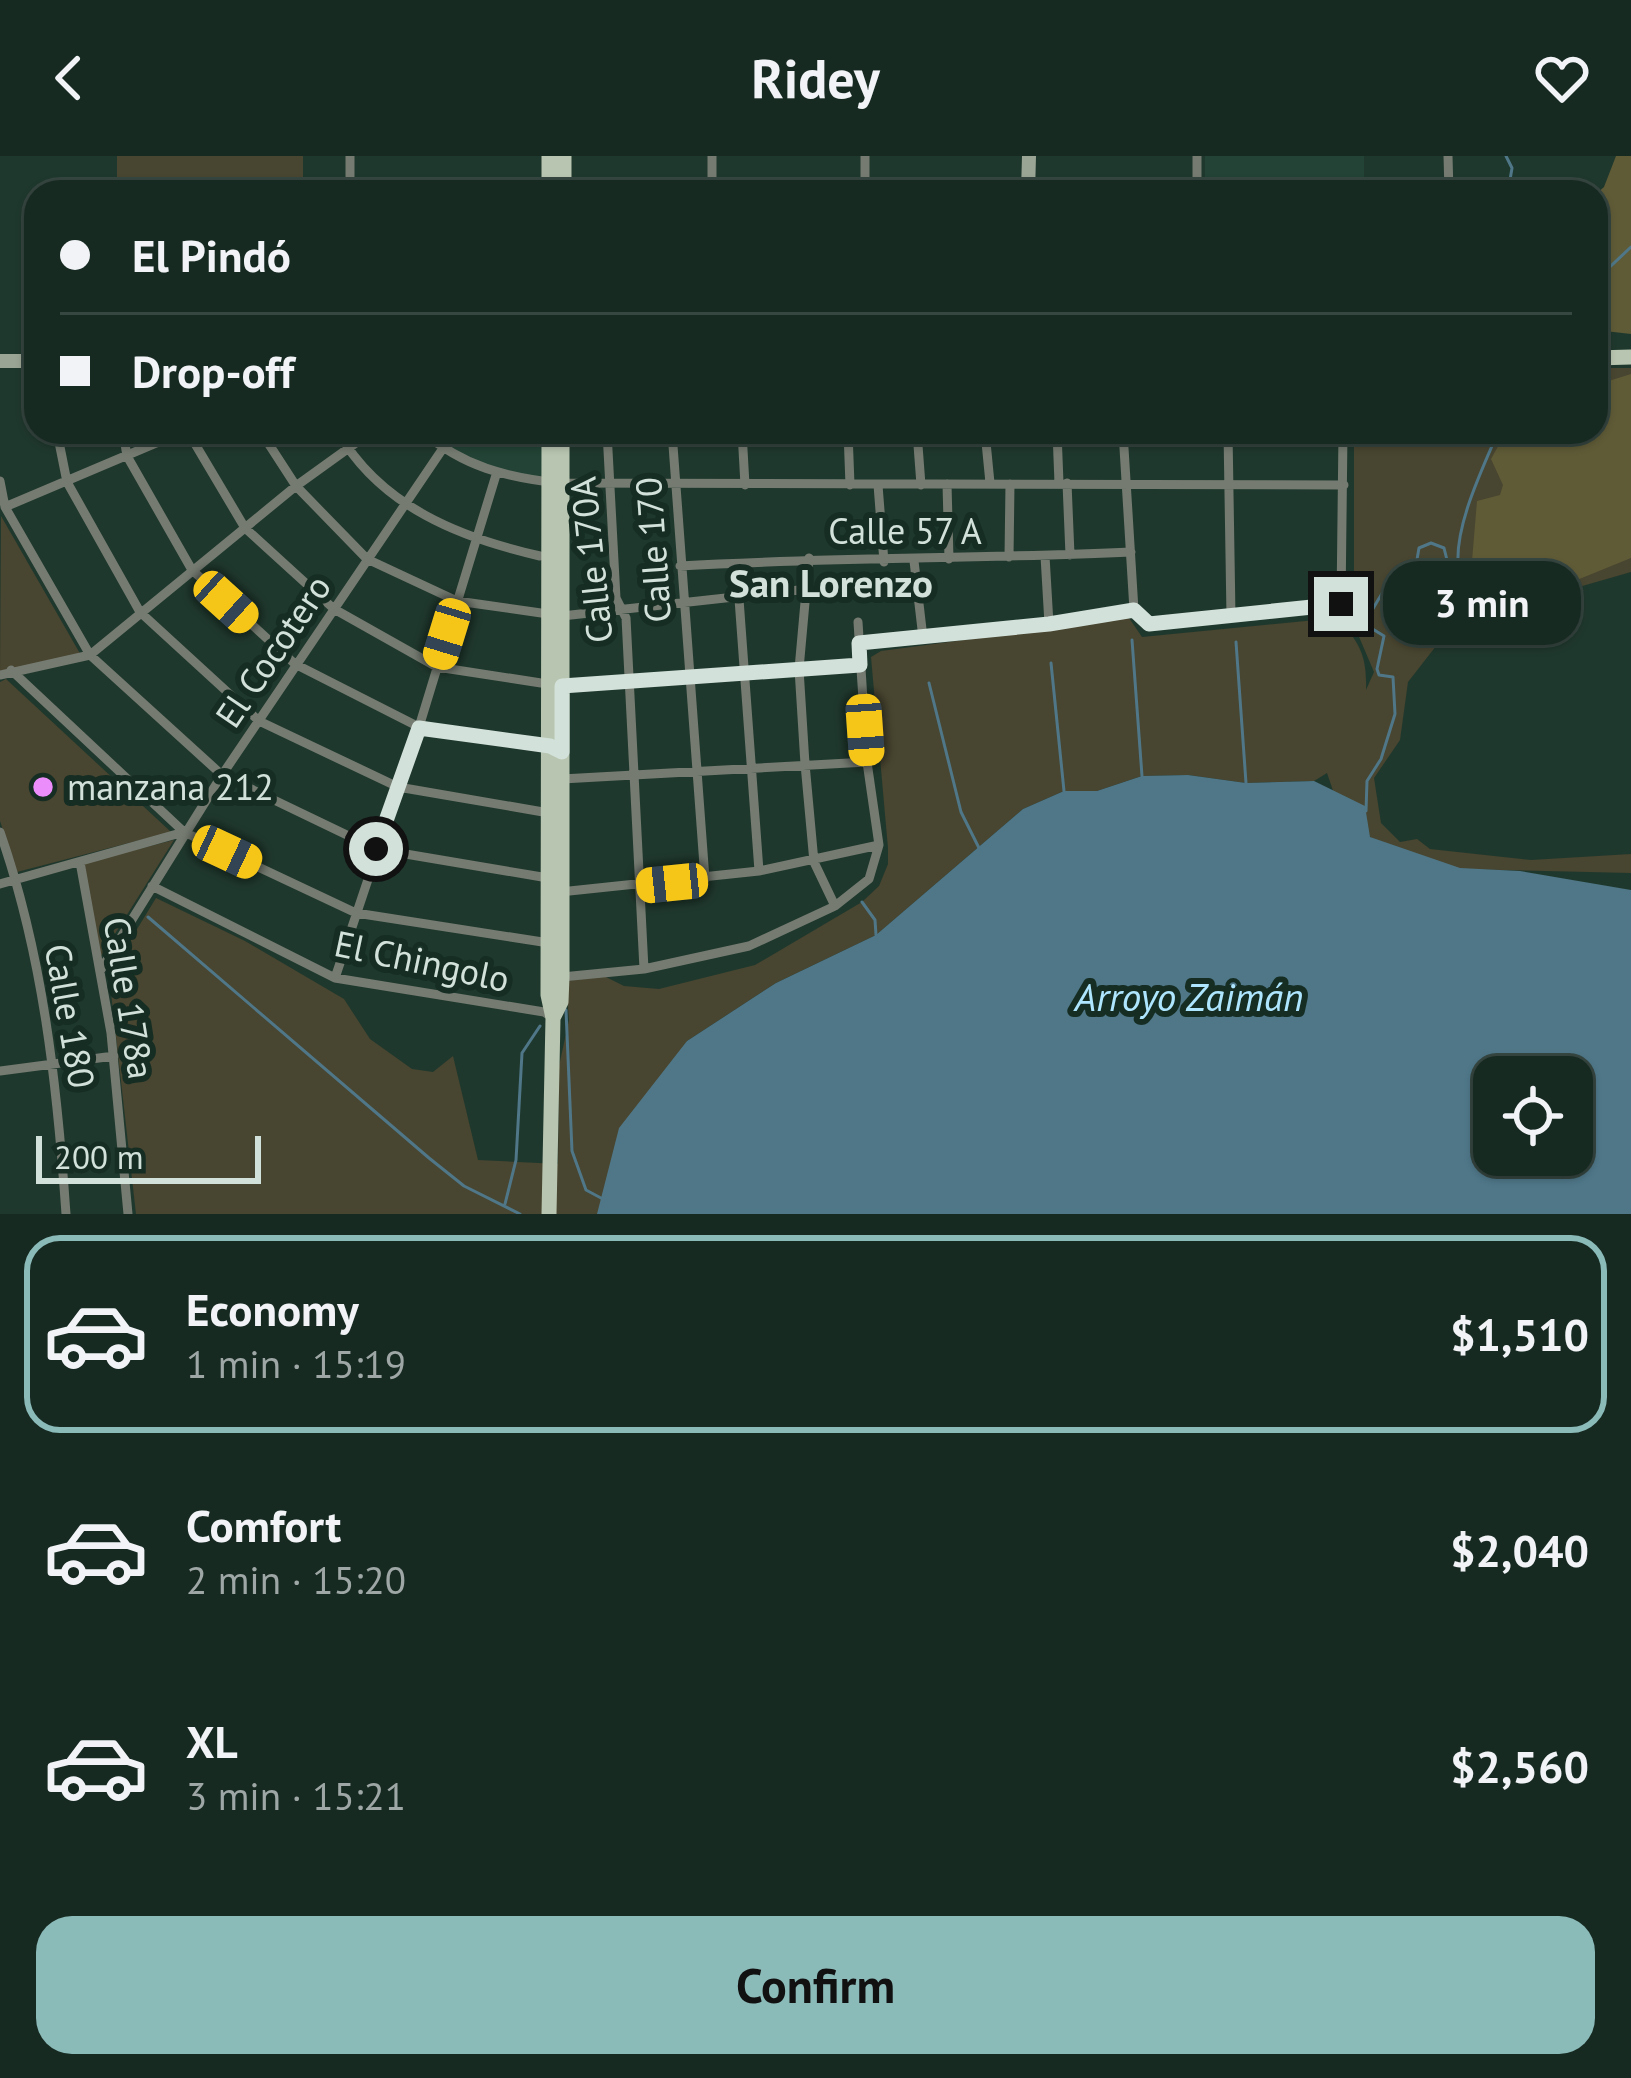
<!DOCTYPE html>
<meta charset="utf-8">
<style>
body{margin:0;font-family:"PT Sans",sans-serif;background:#20322a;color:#f1f3f6;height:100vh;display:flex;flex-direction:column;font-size:45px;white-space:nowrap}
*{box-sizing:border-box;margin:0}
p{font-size:39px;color:#9ea7a5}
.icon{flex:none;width:66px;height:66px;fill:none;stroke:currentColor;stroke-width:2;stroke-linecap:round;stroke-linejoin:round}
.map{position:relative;height:1058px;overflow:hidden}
.sheet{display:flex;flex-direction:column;background:#172a22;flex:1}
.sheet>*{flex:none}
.hud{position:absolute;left:24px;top:24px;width:1584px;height:264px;border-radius:36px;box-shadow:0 3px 9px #0004,0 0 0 3px #364640;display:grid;align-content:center;height:264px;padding:0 36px;background:#172a22}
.controls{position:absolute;left:1473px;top:900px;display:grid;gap:24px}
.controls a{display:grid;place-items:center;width:120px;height:120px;border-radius:24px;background:#172a22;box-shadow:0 3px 9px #0004,0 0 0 3px #364640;font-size:60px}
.scale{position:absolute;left:36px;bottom:30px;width:225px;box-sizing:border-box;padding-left:12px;border:6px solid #d2e1da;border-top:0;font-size:33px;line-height:42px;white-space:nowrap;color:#d2e1da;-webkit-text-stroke:9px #152d23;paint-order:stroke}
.end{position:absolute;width:54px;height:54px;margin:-27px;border:15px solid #d2e1da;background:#111;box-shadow:0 0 0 6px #111}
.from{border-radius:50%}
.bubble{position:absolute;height:84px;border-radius:36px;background:#172a22;box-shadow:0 3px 9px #0004,0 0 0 3px #364640;font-size:39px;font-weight:700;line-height:84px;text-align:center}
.car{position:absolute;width:36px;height:72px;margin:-36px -18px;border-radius:15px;box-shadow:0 0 9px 3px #0007;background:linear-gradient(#f5c518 24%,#345 0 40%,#f5c518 0 76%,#345 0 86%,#f5c518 0)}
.hud b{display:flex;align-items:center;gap:42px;height:114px;font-size:45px}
.hud b+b{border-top:3px solid #364640}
.hud i{width:30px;height:30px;background:#f1f3f6}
ul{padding:21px 0 0;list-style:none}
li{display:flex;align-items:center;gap:36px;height:198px;margin:0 24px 18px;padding:0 12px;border:6px solid transparent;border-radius:36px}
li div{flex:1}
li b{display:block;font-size:45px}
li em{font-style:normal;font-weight:700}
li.current{border-color:#8bbbb9}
li>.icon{width:108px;height:108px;stroke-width:1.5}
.primary-button{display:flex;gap:24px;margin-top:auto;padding:24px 36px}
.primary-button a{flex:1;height:138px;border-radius:36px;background:#8bbbb9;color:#111;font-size:48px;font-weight:700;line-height:138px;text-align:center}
header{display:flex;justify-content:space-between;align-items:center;height:156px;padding:0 36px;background:#172a22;font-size:54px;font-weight:700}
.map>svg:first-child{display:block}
.built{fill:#224335}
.green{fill:#484530}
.forest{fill:#5f5b37}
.water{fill:#4f7788;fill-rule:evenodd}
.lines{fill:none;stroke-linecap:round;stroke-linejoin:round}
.stream{stroke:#4f7788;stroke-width:3}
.street{stroke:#757b71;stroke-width:9}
.secondary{stroke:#9ba595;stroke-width:14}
.primary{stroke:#b8c5b0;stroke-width:15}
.route{stroke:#d2e1da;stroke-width:15}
.poi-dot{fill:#eb8dfb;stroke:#152d23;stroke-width:4.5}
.labels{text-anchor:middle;stroke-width:12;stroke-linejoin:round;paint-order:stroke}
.street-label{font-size:36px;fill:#d2e1da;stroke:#152d23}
.poi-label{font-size:36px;fill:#d2e1da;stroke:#152d23;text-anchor:start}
.neighbourhood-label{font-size:39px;font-weight:bold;fill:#d2e1da;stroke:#152d23}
.water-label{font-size:39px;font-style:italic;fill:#afe6ff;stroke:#152d23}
</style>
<header><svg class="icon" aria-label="back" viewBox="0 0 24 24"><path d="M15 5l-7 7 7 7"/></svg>Ridey<svg class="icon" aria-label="heart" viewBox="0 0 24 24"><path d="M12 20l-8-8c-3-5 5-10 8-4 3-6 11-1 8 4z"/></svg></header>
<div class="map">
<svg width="1631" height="1058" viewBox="0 0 1631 1058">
<rect width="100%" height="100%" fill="#1f382d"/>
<path class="built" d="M1205 0H1364V36H1205Z
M454 276H546L544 325 496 316 443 293Z"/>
<path class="green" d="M117 0H303V36H117Z
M1596 212H1631V416L1454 467 1408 526 1400 584 1374 622 1381 667 1400 686 1417 683 1430 693 1531 704 1631 698V717L1410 712 1341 658 1327 617 1314 625 1246 627 1188 619 1142 620 1097 635H1064L1023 653 876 779 776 827 687 885 600 1058H136L109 819 156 742 245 785 344 843 370 883 412 913 433 916 453 900 478 1004 558 1008 559 910 569 864 566 825 604 820 624 830 659 833 755 809 862 746 879 730 888 708V692L871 501 881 495 1129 462 1142 481 1336 462C1361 486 1367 502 1366 534L1374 516 1354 469V276H1596Z
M1 360 82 501 0 515Z
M6 523 171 676 17 716 0 665V526Z
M174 684 101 800 83 707Z"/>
<path class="forest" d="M1616 0H1631V178L1596 174V38L1604 31Z
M1631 218V402L1572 426 1493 446 1464 462 1444 419 1472 405 1477 345 1500 339 1503 329 1491 303 1506 276H1596V229Z"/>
<path class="water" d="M1188 619 1246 627 1314 625 1365 650 1370 681 1460 712 1520 715 1631 734V1058H597L619 972 687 885 776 827 876 779 1023 653 1064 635H1097L1142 620ZM1494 921H1572V999H1494Z"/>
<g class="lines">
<path class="stream" d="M1506 0 1512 12 1508 36
M1596 124 1631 91
M1132 484 1142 620
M1236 486 1246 627
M1051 507 1064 635
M929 527 961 656 980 694
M1366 655 1367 625 1381 603 1395 558 1393 521 1379 519 1377 513 1384 480 1371 472 1368 461 1390 424 1415 415 1419 392 1431 387 1444 392 1448 408 1458 407C1456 367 1482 314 1498 276
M862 746 875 764 876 779
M148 761 429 1002 464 1030 520 1058
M566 854 572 995 586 1034 601 1042
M505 1048 516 1004 522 897 540 870"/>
<path class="street" d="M1448 0 1449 36
M350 36V0
M712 36V0
M865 36V0
M1197 36V0
M57 276 67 326 140 456 259 565 398 631 549 657
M123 276 127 300 192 414 295 508 419 571 548 589
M188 276 245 372 334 453 437 511 541 527
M261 276 296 330 367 403 457 445 562 460 808 433
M338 276C381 351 461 382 540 400
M423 276C464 311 506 321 558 327L1344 329
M607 276 616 442 626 462 644 813
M672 276 705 723
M742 276 745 329
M848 276 850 329
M917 276 921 329
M985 276 990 327
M1057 276 1059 327
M1123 276 1134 454
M1228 276 1231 460
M0 325 5 351 90 499 222 619 376 693 548 722
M1067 327 1070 399
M947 328 949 403
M878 329 884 406
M5 351 182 276
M1045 400 1049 468
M1009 401 1010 328
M809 402 799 513 805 608 814 706 835 750
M914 405 923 482
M680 410C830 401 981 403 1131 396
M739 443 759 715
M1134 454 1149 468 1341 448 1343 276
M859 487 1049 468 1134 454
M11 514 184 676 356 757 549 787
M0 519 90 499 296 330 371 276
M562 529 860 509
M562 623 867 606
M0 676C43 799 57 928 66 1058
M80 706 111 877 128 1058
M0 728 184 676
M152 730 335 822 544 856 553 862
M560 736 759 715 879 689
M100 815 222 619 454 276
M562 821 644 813 749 790 835 750 869 723 879 689 867 606 858 466
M335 822 419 571 496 319
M0 915 114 900"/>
<path class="secondary" d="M1028 36 1029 0
M0 205H36"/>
<path class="primary" d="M549 0V36
M564 36V0
M1596 202 1631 201
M553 862 561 846 562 821V276
M549 1058 553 862 548 839 549 276"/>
</g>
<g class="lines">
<path class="route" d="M376 693 419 572 550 590 562 596V530L860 509 859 487 1049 468 1134 454 1149 468 1341 448"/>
</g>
<circle class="poi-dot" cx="43" cy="631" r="12"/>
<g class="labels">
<g class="street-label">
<text x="905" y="388">Calle 57 A</text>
<text transform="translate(653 394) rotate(-94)" y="13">Calle 170</text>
<text transform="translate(591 404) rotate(-96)" y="13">Calle 170A</text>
<text transform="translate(273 495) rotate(-56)" y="13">El Cocotero</text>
<text transform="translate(422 805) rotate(12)" y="13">El Chingolo</text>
<text transform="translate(129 842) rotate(81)" y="13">Calle 178a</text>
<text transform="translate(70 860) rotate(80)" y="13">Calle 180</text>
</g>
<g class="poi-label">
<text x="67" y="644">manzana 212</text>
</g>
<g class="neighbourhood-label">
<text x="831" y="441">San Lorenzo</text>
</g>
<g class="water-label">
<text x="1189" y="855">Arroyo Zaimán</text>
</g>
</g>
</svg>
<div class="controls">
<a><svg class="icon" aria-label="locate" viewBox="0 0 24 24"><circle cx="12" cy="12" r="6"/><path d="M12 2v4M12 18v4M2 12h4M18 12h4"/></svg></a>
</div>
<div class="scale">200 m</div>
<i class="end from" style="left:376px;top:693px"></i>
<i class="end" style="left:1341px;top:448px"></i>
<div class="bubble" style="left:1383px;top:405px;width:198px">3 min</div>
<i class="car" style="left:226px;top:446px;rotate:132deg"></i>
<i class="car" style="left:447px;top:478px;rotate:197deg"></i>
<i class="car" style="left:865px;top:574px;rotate:176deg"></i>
<i class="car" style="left:227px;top:696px;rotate:115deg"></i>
<i class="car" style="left:672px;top:727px;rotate:264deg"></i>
<div class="hud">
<b><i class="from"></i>El Pindó</b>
<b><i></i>Drop-off</b>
</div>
</div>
<section class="sheet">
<ul>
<li class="current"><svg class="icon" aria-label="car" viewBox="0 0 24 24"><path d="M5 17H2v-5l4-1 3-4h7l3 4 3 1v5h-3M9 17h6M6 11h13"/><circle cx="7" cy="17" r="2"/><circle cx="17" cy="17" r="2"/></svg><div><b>Economy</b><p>1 min · 15:19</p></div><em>$1,510</em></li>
<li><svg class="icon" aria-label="car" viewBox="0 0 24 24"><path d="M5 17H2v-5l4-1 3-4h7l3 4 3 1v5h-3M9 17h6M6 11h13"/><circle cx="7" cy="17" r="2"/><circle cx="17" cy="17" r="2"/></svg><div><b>Comfort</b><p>2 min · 15:20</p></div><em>$2,040</em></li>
<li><svg class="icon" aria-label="car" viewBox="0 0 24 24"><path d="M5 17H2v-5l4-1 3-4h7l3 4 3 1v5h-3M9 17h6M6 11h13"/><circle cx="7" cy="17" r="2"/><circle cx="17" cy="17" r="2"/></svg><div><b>XL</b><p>3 min · 15:21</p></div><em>$2,560</em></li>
</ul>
<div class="primary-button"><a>Confirm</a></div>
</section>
